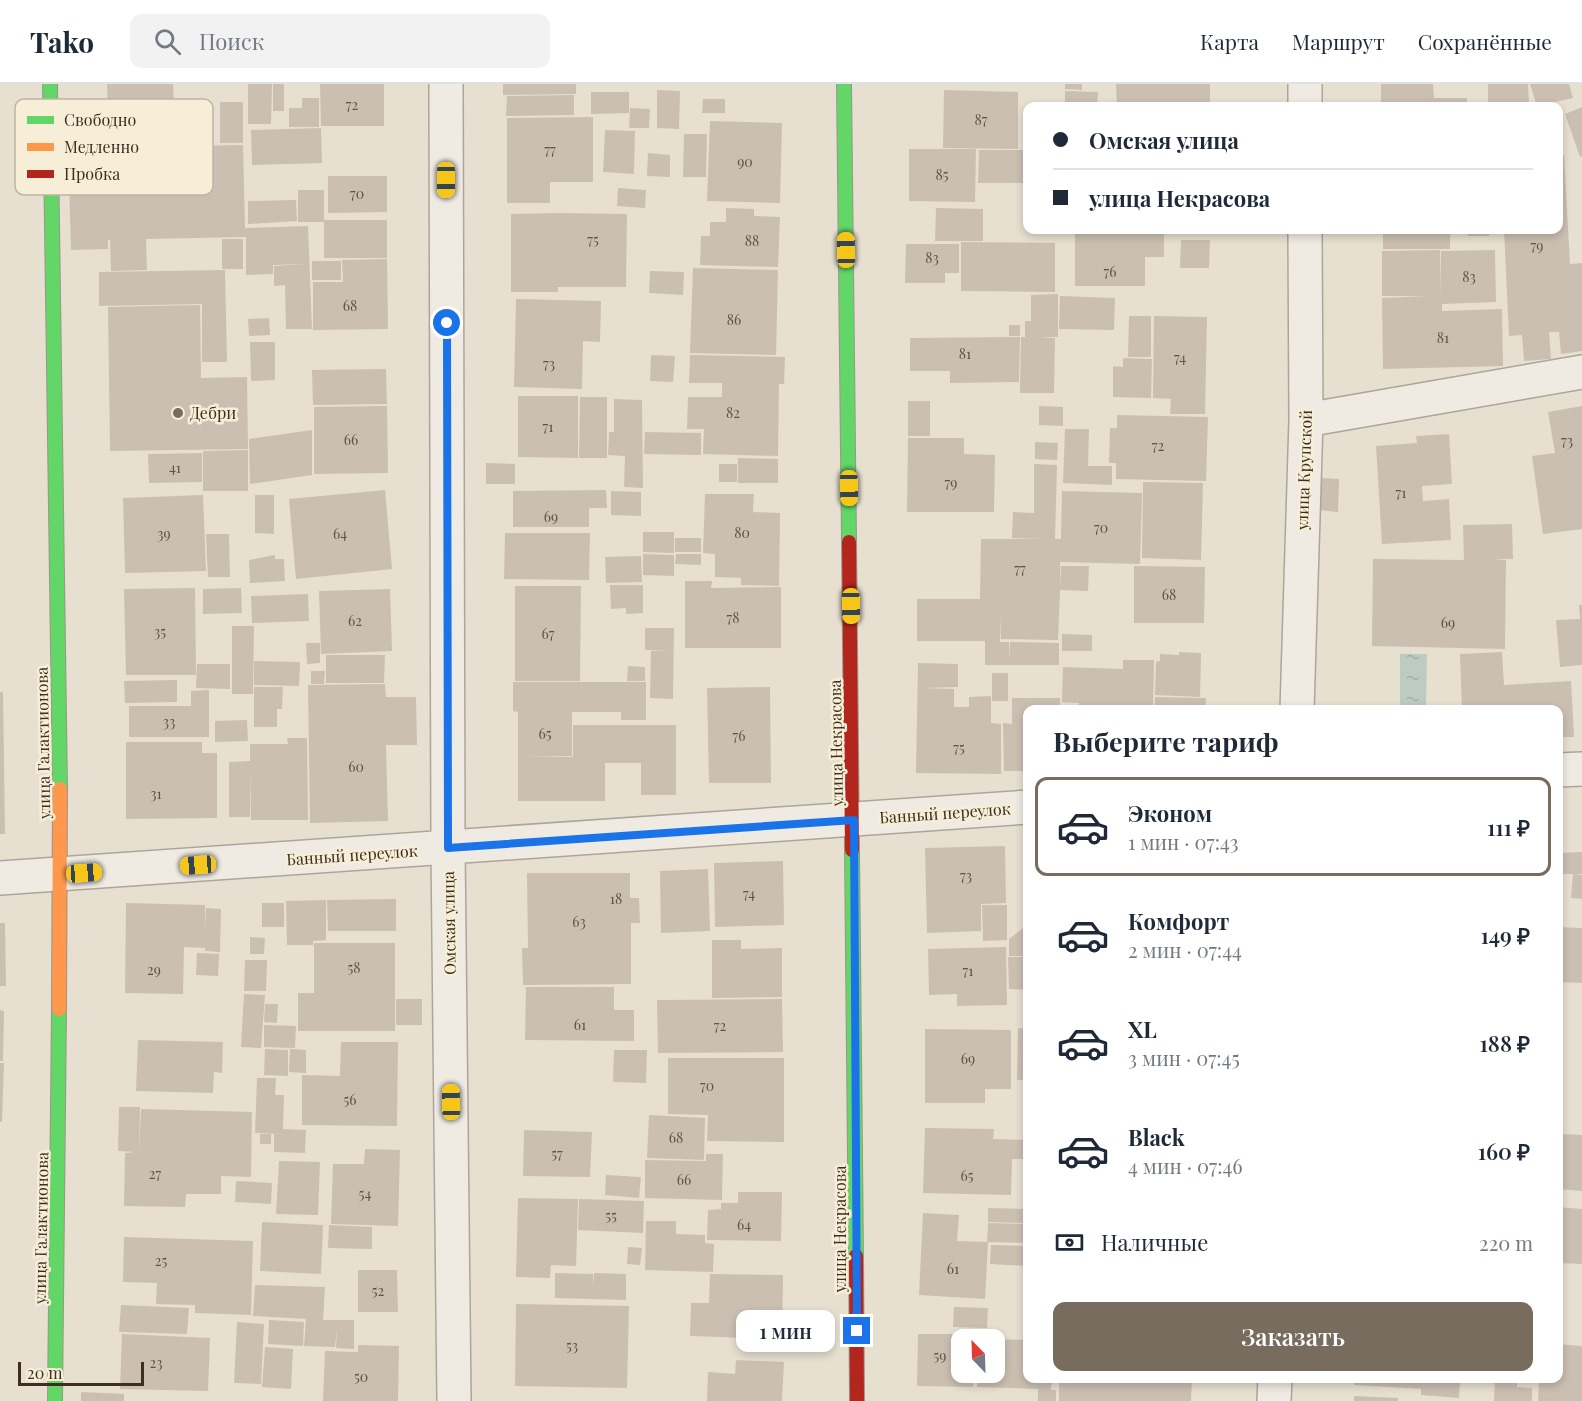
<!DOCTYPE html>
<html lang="ru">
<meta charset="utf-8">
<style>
body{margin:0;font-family:"Playfair Display",serif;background:#f2f2f3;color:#1f2937;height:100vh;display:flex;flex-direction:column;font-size:22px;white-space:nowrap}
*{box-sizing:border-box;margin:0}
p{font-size:20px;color:#747a83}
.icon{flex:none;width:33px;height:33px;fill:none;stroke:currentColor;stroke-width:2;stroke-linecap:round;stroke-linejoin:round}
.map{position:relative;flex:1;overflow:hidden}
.sheet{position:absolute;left:1023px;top:621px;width:540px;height:678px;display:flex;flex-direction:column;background:#fff;border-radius:12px;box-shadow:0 3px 9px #0003}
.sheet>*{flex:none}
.top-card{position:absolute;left:1023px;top:18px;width:540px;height:132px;border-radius:12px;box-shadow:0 3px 9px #0003;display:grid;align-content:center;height:132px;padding:0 30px;background:#fff}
.needle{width:39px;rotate:337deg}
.tools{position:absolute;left:951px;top:1245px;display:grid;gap:12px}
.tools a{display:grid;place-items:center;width:54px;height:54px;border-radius:12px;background:#fff;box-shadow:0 3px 9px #0003;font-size:30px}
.scale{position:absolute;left:18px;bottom:15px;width:126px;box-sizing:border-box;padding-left:6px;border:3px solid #3d2e20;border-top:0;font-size:16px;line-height:21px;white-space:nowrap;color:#3d2e20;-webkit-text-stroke:4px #f7eed8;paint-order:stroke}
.end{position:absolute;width:27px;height:27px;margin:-14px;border:8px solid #1a73e8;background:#fff;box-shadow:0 0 0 3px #fff}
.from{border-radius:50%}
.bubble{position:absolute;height:42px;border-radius:12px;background:#fff;box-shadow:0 3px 9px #0003;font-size:20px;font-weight:600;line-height:42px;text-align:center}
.car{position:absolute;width:18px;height:36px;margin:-18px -9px;border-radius:8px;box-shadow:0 0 4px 2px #0007;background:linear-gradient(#f5c518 24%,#345 0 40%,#f5c518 0 76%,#345 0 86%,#f5c518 0)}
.top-card b{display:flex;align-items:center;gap:21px;height:57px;font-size:22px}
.top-card b+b{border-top:2px solid #e0e1e3}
.top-card i{width:15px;height:15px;background:#1f2937}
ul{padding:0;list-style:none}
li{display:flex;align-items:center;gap:18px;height:99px;margin:0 12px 9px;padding:0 18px;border:3px solid transparent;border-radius:12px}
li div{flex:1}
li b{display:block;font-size:22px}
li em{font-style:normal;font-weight:600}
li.active{border-color:#786c5e}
li>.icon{width:54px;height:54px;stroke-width:1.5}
h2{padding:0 30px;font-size:27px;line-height:72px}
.pay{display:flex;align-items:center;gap:15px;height:66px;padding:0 30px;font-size:22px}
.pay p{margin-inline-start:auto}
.primary-button{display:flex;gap:12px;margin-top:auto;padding:12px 30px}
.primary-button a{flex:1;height:69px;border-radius:12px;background:#786c5e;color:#fff;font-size:24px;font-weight:600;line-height:69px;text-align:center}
header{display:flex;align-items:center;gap:36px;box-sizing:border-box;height:84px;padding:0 30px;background:#fff;border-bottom:2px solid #e0e1e3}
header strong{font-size:28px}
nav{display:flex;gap:33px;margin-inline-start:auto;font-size:21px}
.search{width:420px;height:54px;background:#f2f2f3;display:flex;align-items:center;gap:15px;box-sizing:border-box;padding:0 21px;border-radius:12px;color:#747a83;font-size:22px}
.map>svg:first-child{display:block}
.water{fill:url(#water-ripples)}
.building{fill:#cbbfb2}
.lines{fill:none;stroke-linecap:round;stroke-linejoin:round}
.street-casing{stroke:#ada599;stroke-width:36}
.fast-casing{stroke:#9c958a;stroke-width:16}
.slow-casing{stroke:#9c958a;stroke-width:16}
.jam-casing{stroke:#9c958a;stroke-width:16}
.street{stroke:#efebe3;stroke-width:33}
.fast{stroke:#63d668;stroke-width:14}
.slow{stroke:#ff974d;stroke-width:14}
.jam{stroke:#b3261e;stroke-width:14}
.route{stroke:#1a73e8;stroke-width:8}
.poi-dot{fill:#786c5e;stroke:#f7eed8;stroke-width:2}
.labels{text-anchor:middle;stroke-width:5;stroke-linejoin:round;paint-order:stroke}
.number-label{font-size:14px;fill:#605244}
.poi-label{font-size:16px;fill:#3d2e20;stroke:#f7eed8;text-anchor:start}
.street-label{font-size:16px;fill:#3d2e20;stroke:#f7eed8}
.key{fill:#f7eed8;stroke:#bfb4a1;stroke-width:1.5}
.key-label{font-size:16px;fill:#3d2e20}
</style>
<header>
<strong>Tako</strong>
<div class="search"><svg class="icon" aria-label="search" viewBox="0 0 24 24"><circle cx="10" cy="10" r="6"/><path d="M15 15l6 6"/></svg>Поиск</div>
<nav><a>Карта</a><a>Маршрут</a><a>Сохранённые</a></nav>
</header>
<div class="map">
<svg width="1582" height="1317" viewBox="0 0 1582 1317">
<defs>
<pattern id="water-ripples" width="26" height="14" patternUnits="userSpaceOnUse" patternTransform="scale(1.5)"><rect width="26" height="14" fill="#bcccc2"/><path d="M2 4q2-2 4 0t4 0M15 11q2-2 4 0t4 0" fill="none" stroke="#a2b0a6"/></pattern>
</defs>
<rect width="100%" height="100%" fill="#e7e0d1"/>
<path class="water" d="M1400 570H1427L1426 625H1400Z"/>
<path class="building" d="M107 0H173L174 26 108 28Z
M248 0H272L271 40H248Z
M273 0H284V27H273Z
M320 0H384V42H321Z
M503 0H576V10L503 11Z
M1065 0H1082V6L1065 5Z
M1116 0H1210V22H1117Z
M1381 0H1433L1434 14H1467V22H1381Z
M1488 0H1528L1529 19 1488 20Z
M1530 0H1569L1573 14 1537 22Z
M657 6 680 7 679 45 657 44Z
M944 6 1018 8V65L943 64Z
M1065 7 1098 8 1097 22H1065Z
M591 8H629V29L591 30Z
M574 11V31L506 32 507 12Z
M302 14H319V43H289V24H302Z
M703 15H725V29H702Z
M220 18H243V59H220Z
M1582 23V72L1580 73 1565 30Z
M630 24 650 25 649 44H629Z
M593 33V98H550V119H507V34Z
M710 37 782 39 780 119 707 117Z
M321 44 322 79 252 81 251 46Z
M605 46 635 47 634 90 603 88Z
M684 50H707L706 93H683Z
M243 61 245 144 308 142 312 245H286L285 201 274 202V182L306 180 273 181V190L246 191V153L146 155 147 186 111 187 110 156H108V165L71 166 68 64Z
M909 65H976L975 118 909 117Z
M979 66H1028V99H978Z
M648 69 670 71V93L647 92Z
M1564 71 1570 180 1582 179V267L1561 270 1559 248H1549L1551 275 1524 277 1522 251 1509 252 1504 146H1558V72Z
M328 92H387V128L328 129Z
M618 104 646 106 645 124 617 122Z
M298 106H324V138H298Z
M296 116 297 137 248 140V117Z
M726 124 754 125V132L780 133 778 183 700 181 701 152H710V138H726Z
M936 124 983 125V157H935Z
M559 129 627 130 626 203H558V208H511V130Z
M324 136H387V174H324Z
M1075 146H1164V173H1145V202H1075Z
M1383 146H1450V165H1383Z
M1468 146H1489V152H1468Z
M222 155H243V185H222Z
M1181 156H1210L1209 184H1180Z
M961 158 1055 159V208L961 207Z
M906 160H959V189H945V199H905Z
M1440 166V212L1441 167 1495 166 1496 218 1442 220V227L1502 225 1503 282 1383 285 1382 214 1427 212H1382V167Z
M387 175 388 245 313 246V198H343L342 176Z
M312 177H341V196H312Z
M693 184 778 186 776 271 690 269Z
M225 186 227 278H202V220L99 222V188Z
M650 187 684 188 683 211 649 209Z
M1058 210V253H1039L1055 254 1054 309H1020L1021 253H1025V237H1031V211Z
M1060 212 1115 214 1114 246 1059 245Z
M516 215 601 217 600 258 583 257 582 305 514 303Z
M200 221 201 294 247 293 248 365 110 367 108 223Z
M1129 232H1151V273H1128Z
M1154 232 1207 233 1205 330H1170L1171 315 1153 314Z
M269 234 270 251 249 252 248 235Z
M1009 241H1020V252H1009Z
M1020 253 1019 298 950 299V287H910V254Z
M250 258H275V296L251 297Z
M651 271 675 272 673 298 650 297Z
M690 271 785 273 784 300H779L778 372 703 370 704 345H687L688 313H722V299H689Z
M1123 274 1152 275 1151 314 1113 313V282L1123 283Z
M386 285 387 320 313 321 312 286Z
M518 312H578V374L518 373Z
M580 313H607V374H579Z
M614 315 642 316 643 404 624 403 625 372 608 371 609 348H614Z
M908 317H930V352H908Z
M387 322 388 389 314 390V323Z
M1039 322 1063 323V342L1039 341Z
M1582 322V445L1543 450 1532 372 1555 369 1548 328Z
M1117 331 1208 333 1206 397 1116 395V379H1109L1110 344H1117Z
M1065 345H1089L1088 382H1112V401L1063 399Z
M312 346V391L250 400 249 355Z
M645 348 701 349V371L644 370Z
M1449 350 1452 400 1422 402 1423 417 1449 415 1451 456 1382 460 1376 362 1417 359 1416 352Z
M908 354H964V370L995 371 994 428H907Z
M1035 358 1058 359 1057 376 1035 375Z
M248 366V407H203V367Z
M202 369V398L149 399 148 370Z
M738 374 778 375V399H738Z
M486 379 515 380V400H486Z
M719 380H737V398H719Z
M1034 380 1057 381 1055 455H1061L1062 407 1142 409 1140 480 1060 478V503L1061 482H1089L1088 507 1060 506 1058 556 1001 555V533L1000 558H1009V576L1010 558 1059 559V581H985V557H917V515H980L981 455H1044L1012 454 1013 428 1034 429Z
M1320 394 1339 395 1338 428 1318 426Z
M1143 398 1203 399 1201 476 1142 474Z
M385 406 392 485 296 495 289 415Z
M606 406 607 424H589V443H513V407Z
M611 407 641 408V432L611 431Z
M705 410H754L753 428 780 429 779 502 741 501V494L715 493V470L703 469Z
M203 411 206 487 125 489 123 414Z
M255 411H274V450L255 449Z
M1512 440 1513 475H1491L1506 476 1505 565 1372 562 1373 475 1464 476 1463 441Z
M643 448H674V469L643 468Z
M505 449H590L589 496 504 495Z
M206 450H229L230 493H208Z
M675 454H701V468H675Z
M643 470 674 471V492L643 491Z
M676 470H701V481L675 480Z
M275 471V475H284L285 497 250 499 249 476Z
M641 472 642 498 606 499 605 473Z
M1134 482 1205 483 1204 539H1134Z
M685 497H712L711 504 781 503V564H685Z
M610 501H643V529L626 530V524L611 525Z
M515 502H581L580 597H515Z
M195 504 196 591H126L124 505Z
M241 504 242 529 203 530V505Z
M390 505 392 567 321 570 319 507Z
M308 510 309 537 252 539 251 512Z
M1579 521H1582V581L1560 583 1556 536 1580 535Z
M232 542H254L253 610H232Z
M645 544H674L673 615 650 614 651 567 667 566H645Z
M1062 550 1092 551V567H1062Z
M306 559H320V579L307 580Z
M1179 568 1201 569 1200 613 1155 611 1156 578 1160 577V570L1179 571Z
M1502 568 1504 601 1571 597 1574 653H1558V626H1462L1460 570Z
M326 571H385L384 599H326Z
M1123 576H1154L1153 626H1079V619L1062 618 1063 583 1123 585Z
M254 577 300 578 299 602 254 601Z
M918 579 958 580V603L921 604 954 605V623H969V613L991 612V639L1001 640V690L916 689Z
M197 580H230V605L196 604Z
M628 582 645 583V597H627Z
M311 587H325L324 600H311Z
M992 589H1008V617H992Z
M177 596V618L125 619 124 597Z
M513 598H646V636H621V628H572V672L526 673H573V641H676V711H641V679H605V717H518V628L513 627Z
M385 600 386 613H416L417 661H386L388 737 310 739 308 601Z
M254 603H283L282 625H277V643H254Z
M770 603 771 699H709L707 604Z
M209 606V653H129V622H191V607Z
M0 608H3L5 750H0Z
M1155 613 1206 614 1205 626H1155Z
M1012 614H1060V626H1028V687H1004L1003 639 1012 640Z
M247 636 248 657 215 658V637Z
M287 654H307L308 736H251L250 683V733H229V678L250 677V660H288Z
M126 658H202V669H217V734L126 735Z
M1005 762 1006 819 981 820V847L927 849 925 764Z
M1582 768V790H1558V769Z
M783 777 784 841 715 843 714 779Z
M708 785 710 847 661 849 660 787Z
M527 789H630V814H639L640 839H631V900L523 901 522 864H528Z
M1573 790 1582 791V815L1571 814Z
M396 815V847H328L327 816Z
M326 816V856L313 857V861H287L286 817Z
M126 819 205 821V846L206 824 221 825 220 868 205 867V864L184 863 183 910 125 909Z
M262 819H284V843H262Z
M982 821H1007V856L983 857Z
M0 839H5L6 902H0Z
M1028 840V872H1009V855Z
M1558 843 1582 844V899L1558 898Z
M250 853 265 854 264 870H250Z
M712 856H741V865L782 864V913L712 914Z
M314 859H395V947H298V909H314Z
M1006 863 1007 921 957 922V910L929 911 928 865Z
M197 869 219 870 218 892 196 891Z
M1008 873H1028V906L1009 905Z
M245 876H267L266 907H244Z
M526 903H614V926H634V957L525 956Z
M244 910 265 911 261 964 241 963Z
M396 915H422V941H396Z
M782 915 783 968 658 969 657 916Z
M265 920H278L277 939 264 938Z
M0 926 4 927 3 977H0Z
M264 941 296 942 295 964 264 963Z
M1018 944 1028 945V996H1017Z
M925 945 1011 946V1005H985V1019H925Z
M138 956 223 958 222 989 214 988 213 1009 136 1007Z
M341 958H398L397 1042 302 1041V991L340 992Z
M265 965 288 966V992L264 991Z
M290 965 306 966V989L289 988Z
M614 966H647L646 999 613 998Z
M668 974H784V1058L707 1057 708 1031 668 1030Z
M0 979H4L2 1038H0Z
M257 994H276L275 1011H284L283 1045 306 1046 305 1069 274 1068V1050H283L255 1049Z
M119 1023H140L139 1069 141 1025 252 1028 251 1093 221 1092V1110H186L185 1123 124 1122 125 1069 136 1068 118 1067Z
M649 1031 705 1034 704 1076 647 1074Z
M925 1044 994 1045 993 1055 1028 1056V1075H1012L1011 1111 923 1109Z
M524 1046 592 1048 590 1093 523 1092Z
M260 1050H271V1060H260Z
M1558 1050 1582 1051V1107L1558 1105Z
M365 1065 400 1066 398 1142 331 1140 333 1080H364Z
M706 1070H723L722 1116 645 1114V1076L706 1077Z
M279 1077 320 1078 318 1131 276 1130Z
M606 1091 641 1093 639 1114 605 1111Z
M236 1097 272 1099 271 1120 235 1118Z
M738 1108H782L781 1157 707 1156 708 1126 721 1125V1119H738Z
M518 1114 578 1115 576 1182 551 1181 550 1194 516 1193Z
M579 1115 644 1117 643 1149 578 1146Z
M1558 1123 1582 1125V1180L1558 1179Z
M988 1124 1028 1125V1139L988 1138Z
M923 1129 959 1131 957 1157 988 1158 985 1215 919 1211Z
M646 1137H676V1150L705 1151V1159L714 1160 713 1188 645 1186Z
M262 1138 323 1141 321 1190 260 1187Z
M988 1139 1028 1140V1159L987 1158Z
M329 1141 372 1143V1165L328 1164Z
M124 1153 253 1157 251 1231 195 1229V1221L156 1220 157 1199 123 1198Z
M991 1161 1028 1162V1182L990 1180Z
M628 1163 642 1164 640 1181 627 1180Z
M358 1186H397L398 1228H358Z
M555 1189 593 1190V1204L594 1189 626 1190V1216L555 1214Z
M710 1190 783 1191 782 1255 690 1252 691 1219H709Z
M255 1201 325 1203 323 1236H354V1265L336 1264 337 1244 335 1263 304 1262 306 1235 253 1232Z
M516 1220 629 1222 627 1304 515 1302Z
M121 1221 189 1224 187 1250 119 1248Z
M954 1223 988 1224 987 1244 953 1243Z
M269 1236 304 1238 303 1262 268 1260Z
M237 1238 264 1240 261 1300 234 1299Z
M122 1250 210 1254 208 1307 120 1305Z
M918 1250H974V1256H962V1288H974L973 1303 917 1302Z
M994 1255 1028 1256V1294H1052L1051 1306H1056V1317H1038V1305L977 1303 978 1288H994Z
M1558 1260 1582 1262V1317H1538L1539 1294H1558Z
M358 1261 399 1262 398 1317H323L325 1267 358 1268Z
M265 1263 293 1265 291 1305 262 1303Z
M736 1276 784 1278 782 1317H707L708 1288 735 1290Z
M1059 1294H1192L1191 1317H1059Z
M1355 1294H1493V1299L1460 1297 1459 1314 1421 1311V1305L1354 1301Z
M1495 1294H1517V1303L1532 1304V1317H1494Z
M81 1308 124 1310V1317H81Z
M1354 1312 1398 1314V1317H1354Z"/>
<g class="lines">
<defs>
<path id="street" d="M446 0 448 764 454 1317
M1305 0V22
M1306 336 1582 288
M1297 626 1306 336 1305 146
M1558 686 1582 685
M0 794 1028 723
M1274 1317 1275 1294"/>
<path id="fast" d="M50 0 60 705
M844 0 849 458
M852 766 856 1172
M55 1317 59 925"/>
<path id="slow" d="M59 925 60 705"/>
<path id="jam" d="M849 458 852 766
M856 1172 857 1317"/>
</defs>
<use href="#street" class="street-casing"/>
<use href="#fast" class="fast-casing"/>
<use href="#slow" class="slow-casing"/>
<use href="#jam" class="jam-casing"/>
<use href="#street" class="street"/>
<use href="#fast" class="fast"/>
<use href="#slow" class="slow"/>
<use href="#jam" class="jam"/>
</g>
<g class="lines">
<path class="route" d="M447 239 448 764 854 736 857 1247"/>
</g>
<circle class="poi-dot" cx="178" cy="329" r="6"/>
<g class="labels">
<g class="number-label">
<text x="352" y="26">72</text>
<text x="981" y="41">87</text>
<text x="550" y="71">77</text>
<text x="745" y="83">90</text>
<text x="942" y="96">85</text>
<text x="357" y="115">70</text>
<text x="593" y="161">75</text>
<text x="752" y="162">88</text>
<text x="1537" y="167">79</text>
<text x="932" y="179">83</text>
<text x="1110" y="193">76</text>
<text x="1469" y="198">83</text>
<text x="350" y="227">68</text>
<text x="734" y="241">86</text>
<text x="1443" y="259">81</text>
<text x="965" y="275">81</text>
<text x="1180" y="279">74</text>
<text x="549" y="285">73</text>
<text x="733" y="334">82</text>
<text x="548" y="348">71</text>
<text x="351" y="361">66</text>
<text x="1567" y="362">73</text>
<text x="1158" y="367">72</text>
<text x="175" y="389">41</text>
<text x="951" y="404">79</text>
<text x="1401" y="414">71</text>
<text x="551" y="438">69</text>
<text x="1101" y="449">70</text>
<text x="742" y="454">80</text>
<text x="164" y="455">39</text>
<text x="340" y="455">64</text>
<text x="1020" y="490">77</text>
<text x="1169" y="516">68</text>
<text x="733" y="539">78</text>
<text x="355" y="542">62</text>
<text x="1448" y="544">69</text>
<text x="160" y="553">35</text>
<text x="548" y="555">67</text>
<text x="169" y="643">33</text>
<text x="545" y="655">65</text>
<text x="739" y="657">76</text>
<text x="959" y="669">75</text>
<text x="356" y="688">60</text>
<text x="156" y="715">31</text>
<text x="966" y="797">73</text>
<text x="749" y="815">74</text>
<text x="616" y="820">18</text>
<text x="579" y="843">63</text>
<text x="354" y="889">58</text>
<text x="154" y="891">29</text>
<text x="968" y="892">71</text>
<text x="580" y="946">61</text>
<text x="720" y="947">72</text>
<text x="968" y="980">69</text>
<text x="707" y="1007">70</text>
<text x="350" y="1021">56</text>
<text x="676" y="1059">68</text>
<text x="557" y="1075">57</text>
<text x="155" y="1095">27</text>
<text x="967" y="1097">65</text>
<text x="684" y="1101">66</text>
<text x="365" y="1115">54</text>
<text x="611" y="1137">55</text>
<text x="744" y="1146">64</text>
<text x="161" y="1182">25</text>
<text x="953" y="1190">61</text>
<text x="378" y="1212">52</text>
<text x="572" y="1267">53</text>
<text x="940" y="1277">59</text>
<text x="156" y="1284">23</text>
<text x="361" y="1298">50</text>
</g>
<g class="poi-label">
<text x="190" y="335">Дебри</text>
</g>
<g class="street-label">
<text transform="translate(1304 386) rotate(-88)" y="6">улица Крупской</text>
<text transform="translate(43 659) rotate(-91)" y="6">улица Галактионова</text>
<text transform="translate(836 659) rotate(-91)" y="6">улица Некрасова</text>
<text transform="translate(945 729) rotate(-4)" y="6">Банный переулок</text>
<text transform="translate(352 771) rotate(-4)" y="6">Банный переулок</text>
<text transform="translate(449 839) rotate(-91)" y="6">Омская улица</text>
<text transform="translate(41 1144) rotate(-89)" y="6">улица Галактионова</text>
<text transform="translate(840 1145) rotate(-90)" y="6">улица Некрасова</text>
</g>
</g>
<rect x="15" y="15" width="198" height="96" rx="9" class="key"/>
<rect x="27" y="32" width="27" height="8" fill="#63d668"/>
<rect x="27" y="59" width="27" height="8" fill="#ff974d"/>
<rect x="27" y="86" width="27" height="8" fill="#b3261e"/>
<g class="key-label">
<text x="64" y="42">Свободно</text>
<text x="64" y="69">Медленно</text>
<text x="64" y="96">Пробка</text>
</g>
</svg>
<div class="tools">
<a><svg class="needle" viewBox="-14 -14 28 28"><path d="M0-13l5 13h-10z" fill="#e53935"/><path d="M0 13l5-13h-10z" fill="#747a83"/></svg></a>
</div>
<div class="scale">20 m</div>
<i class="end from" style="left:447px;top:239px"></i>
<i class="end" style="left:857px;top:1247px"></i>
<div class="bubble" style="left:736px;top:1226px;width:99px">1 мин</div>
<i class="car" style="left:446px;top:96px;rotate:180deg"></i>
<i class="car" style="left:846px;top:166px;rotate:359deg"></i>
<i class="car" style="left:849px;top:404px;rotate:179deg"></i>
<i class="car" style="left:851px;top:522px;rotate:179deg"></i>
<i class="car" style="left:198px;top:781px;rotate:266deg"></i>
<i class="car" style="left:84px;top:789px;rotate:86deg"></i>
<i class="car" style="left:451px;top:1018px;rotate:359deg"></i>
<div class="top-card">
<b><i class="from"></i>Омская улица</b>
<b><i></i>улица Некрасова</b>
</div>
<section class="sheet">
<h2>Выберите тариф</h2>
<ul>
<li class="active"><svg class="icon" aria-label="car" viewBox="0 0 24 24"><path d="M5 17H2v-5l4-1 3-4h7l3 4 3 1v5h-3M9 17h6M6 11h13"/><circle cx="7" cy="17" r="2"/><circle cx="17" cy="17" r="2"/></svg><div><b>Эконом</b><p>1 мин · 07:43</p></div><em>111 ₽</em></li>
<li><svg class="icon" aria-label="car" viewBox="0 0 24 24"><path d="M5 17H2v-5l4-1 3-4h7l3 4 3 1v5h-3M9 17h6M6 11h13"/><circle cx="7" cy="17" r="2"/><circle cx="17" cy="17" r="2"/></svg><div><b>Комфорт</b><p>2 мин · 07:44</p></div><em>149 ₽</em></li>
<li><svg class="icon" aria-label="car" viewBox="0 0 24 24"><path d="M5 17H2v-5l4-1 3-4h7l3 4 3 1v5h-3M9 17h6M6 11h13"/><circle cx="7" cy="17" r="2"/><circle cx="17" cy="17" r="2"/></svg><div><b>XL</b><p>3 мин · 07:45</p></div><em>188 ₽</em></li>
<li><svg class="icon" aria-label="car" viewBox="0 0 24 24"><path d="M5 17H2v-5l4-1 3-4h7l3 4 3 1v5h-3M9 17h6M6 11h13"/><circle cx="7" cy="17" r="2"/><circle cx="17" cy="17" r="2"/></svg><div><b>Black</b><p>4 мин · 07:46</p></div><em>160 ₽</em></li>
</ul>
<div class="pay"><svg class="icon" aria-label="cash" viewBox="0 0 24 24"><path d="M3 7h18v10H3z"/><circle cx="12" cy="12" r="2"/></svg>Наличные<p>220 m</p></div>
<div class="primary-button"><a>Заказать</a></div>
</section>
</div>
